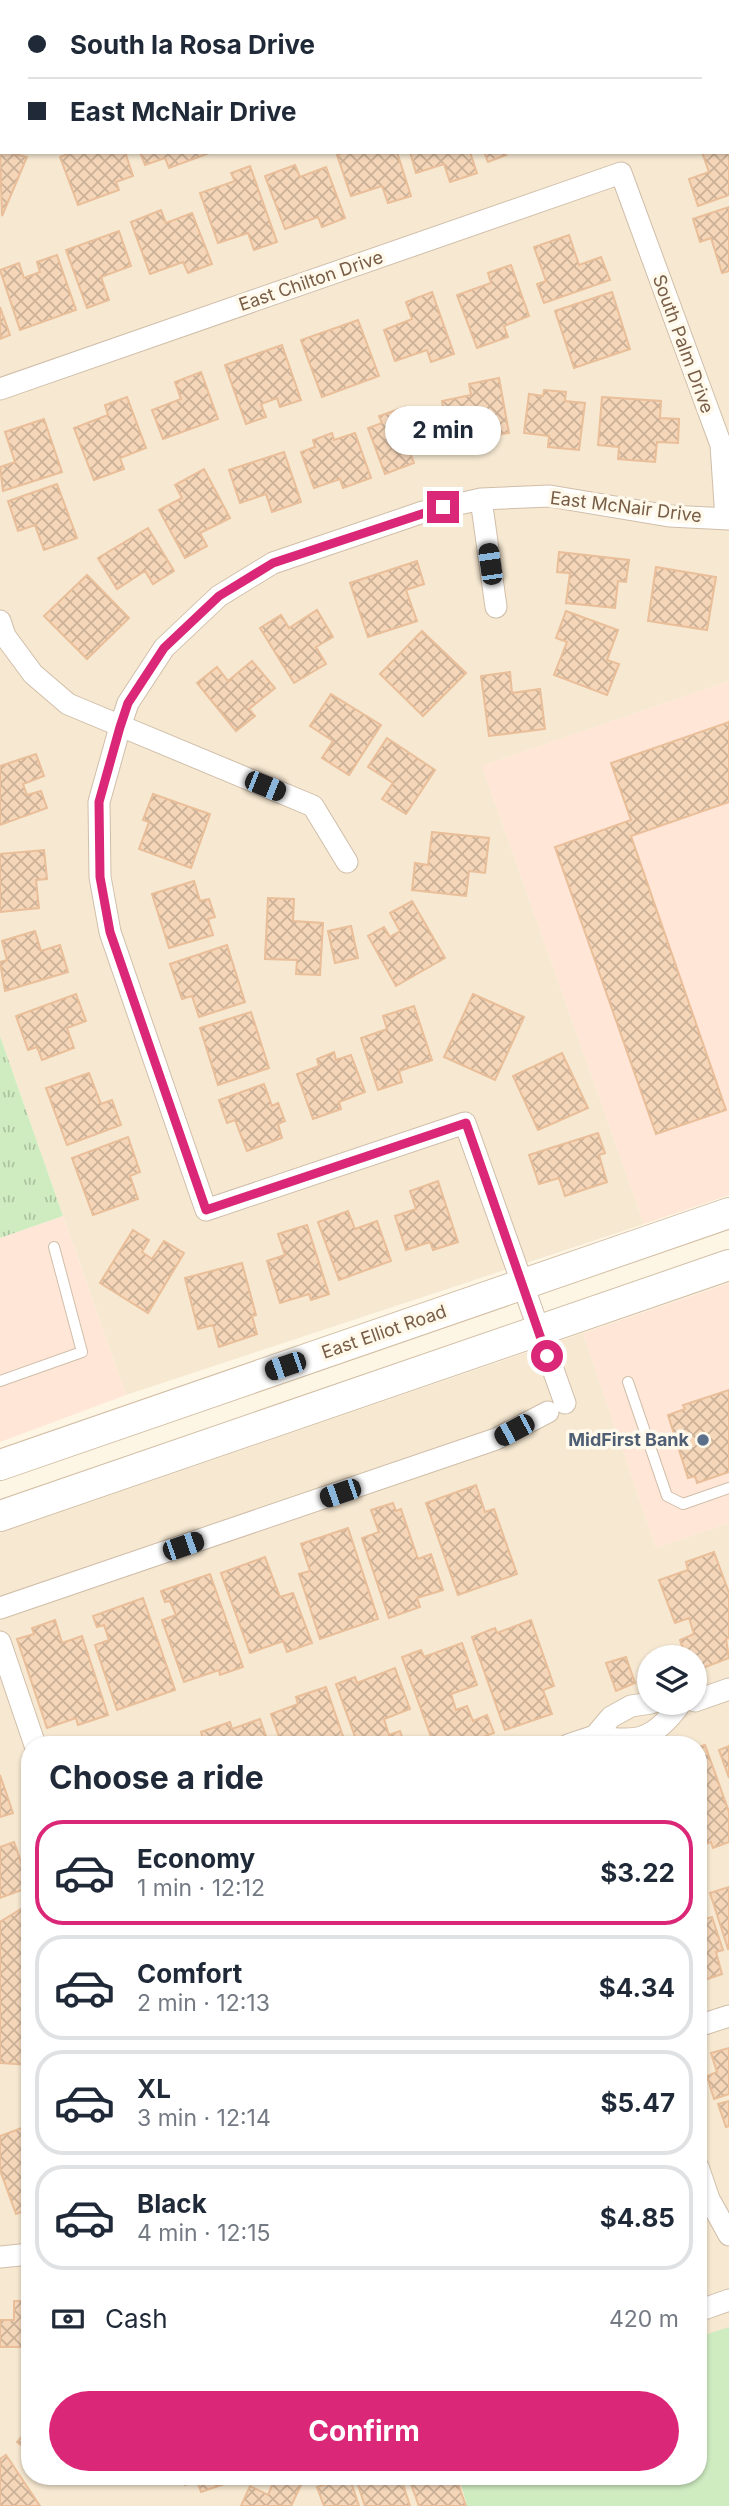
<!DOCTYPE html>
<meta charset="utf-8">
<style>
body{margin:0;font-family:Inter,sans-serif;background:#f2f2f3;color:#1f2937;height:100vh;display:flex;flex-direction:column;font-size:26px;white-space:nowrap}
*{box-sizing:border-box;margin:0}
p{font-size:23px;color:#747a83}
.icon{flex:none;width:38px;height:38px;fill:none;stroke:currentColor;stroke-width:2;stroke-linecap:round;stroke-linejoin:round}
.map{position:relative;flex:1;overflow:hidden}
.side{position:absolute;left:21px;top:1736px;width:686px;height:749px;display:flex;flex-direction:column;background:#fff;border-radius:28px;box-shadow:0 2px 5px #0004}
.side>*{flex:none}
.banner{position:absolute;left:0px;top:0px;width:730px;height:154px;box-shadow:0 2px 5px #0004;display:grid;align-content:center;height:154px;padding:0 28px;background:#fff}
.tools{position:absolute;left:637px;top:1645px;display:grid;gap:14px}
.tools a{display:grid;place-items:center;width:70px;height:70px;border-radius:50%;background:#fff;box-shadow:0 2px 5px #0004;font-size:35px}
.end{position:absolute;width:32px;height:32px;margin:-16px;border:9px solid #db2777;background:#fff;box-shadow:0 0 0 4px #fff}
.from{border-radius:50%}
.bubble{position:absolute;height:49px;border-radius:24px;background:#fff;box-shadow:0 2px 5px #0004;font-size:23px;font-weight:700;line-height:49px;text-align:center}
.car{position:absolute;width:21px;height:42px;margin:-21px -10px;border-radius:9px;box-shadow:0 0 5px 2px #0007;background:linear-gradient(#222 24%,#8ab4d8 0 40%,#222 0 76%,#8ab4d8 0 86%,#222 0)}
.banner b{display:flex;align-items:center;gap:24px;height:66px;font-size:26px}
.banner b+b{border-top:2px solid #e0e1e3}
.banner i{width:18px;height:18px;background:#1f2937}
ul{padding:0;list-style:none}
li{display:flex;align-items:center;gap:21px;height:105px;margin:0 14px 10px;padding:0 14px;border:4px solid #e0e1e3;border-radius:28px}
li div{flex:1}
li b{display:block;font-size:26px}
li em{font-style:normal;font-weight:700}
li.on{border-color:#db2777}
li>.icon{width:63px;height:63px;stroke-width:1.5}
h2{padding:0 28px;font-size:32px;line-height:84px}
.pay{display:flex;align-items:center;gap:18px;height:77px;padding:0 28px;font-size:26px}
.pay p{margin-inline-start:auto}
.action{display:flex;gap:14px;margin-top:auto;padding:14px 28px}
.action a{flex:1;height:80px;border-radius:42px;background:#db2777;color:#fff;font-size:28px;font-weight:700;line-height:80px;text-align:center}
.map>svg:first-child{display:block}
.residential{fill:#f6e8d1;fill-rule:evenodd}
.commercial{fill:#ffe6d7}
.grass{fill:url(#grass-tufts)}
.green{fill:#cfecc1}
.building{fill:url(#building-cross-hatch);stroke:#e9be99;stroke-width:2}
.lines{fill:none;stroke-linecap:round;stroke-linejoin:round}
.lane-casing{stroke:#d0bea9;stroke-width:12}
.street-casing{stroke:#d0bea9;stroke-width:23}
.secondary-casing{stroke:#d3bfa6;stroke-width:32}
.lane{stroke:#fff;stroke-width:10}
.street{stroke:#fff;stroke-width:21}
.secondary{stroke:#fff;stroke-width:30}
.route{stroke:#db2777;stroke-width:9}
.service-dot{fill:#5c6f8a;stroke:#fff9eb;stroke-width:2.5}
.labels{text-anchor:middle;stroke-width:7;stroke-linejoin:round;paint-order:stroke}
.street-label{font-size:18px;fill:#785d47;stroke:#fff9eb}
.service-label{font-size:18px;font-weight:bold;fill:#4e5e75;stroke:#fff9eb;text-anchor:end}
</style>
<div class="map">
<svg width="729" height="2506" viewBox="0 0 729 2506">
<defs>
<pattern id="grass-tufts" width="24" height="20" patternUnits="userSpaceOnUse" patternTransform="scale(1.75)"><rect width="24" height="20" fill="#cfecc1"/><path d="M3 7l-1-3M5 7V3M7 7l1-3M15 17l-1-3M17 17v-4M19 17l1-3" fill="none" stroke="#adc29f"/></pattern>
<pattern id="building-cross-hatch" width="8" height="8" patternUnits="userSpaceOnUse" patternTransform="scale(1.75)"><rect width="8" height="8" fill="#f5d6b9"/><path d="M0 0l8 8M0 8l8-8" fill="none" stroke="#cbb198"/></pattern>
</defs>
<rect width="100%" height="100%" fill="#fef6e4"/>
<path class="residential" d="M0 0 723 2H2V152H728V17L729 20V681L482 766 644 1224 126 1395 0 1036Z
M583 1333 656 1548 729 1523V2506H0V1533ZM649 1657H695V1703H649ZM30 1745H698V2476H30Z"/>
<path class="commercial" d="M729 681V1195L644 1224 482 766Z
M63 1216 126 1395 0 1442V1238Z
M729 1283V1523L656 1548 583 1333Z"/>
<path class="grass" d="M0 1036 63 1216 0 1238Z"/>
<path class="green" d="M729 2327V2506H467L459 2476H698V2337Z"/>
<path class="building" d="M729 139V195L698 206 689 179 709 172 702 152H728Z
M2 151 27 157 2 216 0 155Z
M72 152H125L133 176 116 182 119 190 78 205 60 157Z
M140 152H206L207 154 169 168 165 158 145 165Z
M345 152H397L411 196 388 203 382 186 351 196 337 155Z
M410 152H470L477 173 450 182 444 164 416 173Z
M484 152H504L506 155 488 162Z
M295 165 300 177 326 167 345 218 322 227 318 217 285 229 265 176Z
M250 166 277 242 254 250 248 233 218 243 200 193 235 181 231 173Z
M729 207V271L722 273 711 238 700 242 693 219Z
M161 210 166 223 192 213 212 264 188 273 183 262 150 274 131 222Z
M119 231 131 266 101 277 109 300 87 308 66 250Z
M569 235 579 265 601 257 610 280 544 303 537 284 546 281 534 247Z
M57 255 76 310 20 330 0 270 19 263 24 278 40 272 37 262Z
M511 265 529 316 504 326 508 337 477 348 457 295 491 283 488 273Z
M432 292 454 354 431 362 427 350 395 361 384 330 412 319 406 302Z
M612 292 630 349 574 368 555 311Z
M0 307 10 335 0 339Z
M358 320 379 376 322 397 301 340Z
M282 345 301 400 280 407 277 398 261 404 266 417 246 424 225 365Z
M201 372 218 419 163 439 152 410 181 399 175 382Z
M499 378 509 433 472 439 474 450 451 454 442 401 471 395 469 384Z
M544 390 566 392 565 401 585 403 579 450 548 447 549 436 524 433 529 394 543 396Z
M127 397 146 448 120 458 124 469 94 480 74 428 108 415 105 405Z
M602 397 661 401 660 418 679 419 678 443 657 442 655 462 618 459 619 447 598 445Z
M405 407 407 414 423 408 436 444 410 453 414 463 385 474 368 428 382 423 379 416Z
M44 419 62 472 3 491 0 467 15 462 5 432Z
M332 433 334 440 355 433 371 478 343 488 340 479 314 488 301 452 315 447 313 440Z
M284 452 301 502 272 512 266 494 240 503 229 470Z
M204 469 230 518 200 533 207 546 185 558 159 510 182 498 175 485Z
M57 484 77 538 44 550 35 525 18 531 8 501Z
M148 528 174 571 153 584 145 571 117 589 98 558Z
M559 552 629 560 626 582 618 581 615 608 566 603 570 573 557 572Z
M417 561 424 584 406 590 417 621 368 637 350 583Z
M656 567 716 577 707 630 648 621Z
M87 575 129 618 87 659 44 616Z
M317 610 333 637 316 647 326 664 294 683 260 628 281 615 289 628Z
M566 611 618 630 607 660 619 664 607 695 554 675 567 642 556 638Z
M422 631 466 673 423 716 380 674Z
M252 661 275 688 249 709 255 716 236 731 197 683 217 667 228 681Z
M510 672 512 693 540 689 545 729 489 736 481 676Z
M331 694 381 725 349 775 322 758 333 741 310 726Z
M729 722V802L631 836 726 1110 656 1134 555 847 631 820 611 763Z
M387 738 435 770 406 814 382 799 393 783 368 767Z
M36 754 44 776 23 784 27 795 41 791 47 808 0 825V766Z
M153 794 210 814 191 868 139 849 149 822 143 820Z
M432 832 489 838 485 873 469 871 466 896 412 890 415 863 428 865Z
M44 850 47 879 36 880 39 908 0 912V854Z
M194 881 200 901 209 899 215 917 208 919 213 935 169 948 152 894Z
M268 898 294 899 293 921 323 923 320 975 296 974 297 960 265 959Z
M412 901 445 958 396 986 368 936 384 927 390 937 400 931 390 913Z
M351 926 358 958 335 963 328 931Z
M35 931 41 951 60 945 68 972 5 991 0 962 7 960 2 941Z
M227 945 245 1002 199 1017 192 996 182 999 170 964Z
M76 994 86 1021 67 1028 74 1048 42 1060 37 1047 28 1050 16 1016Z
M473 994 524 1017 495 1080 444 1057Z
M414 1006 432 1060 399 1071 402 1082 378 1090 361 1038 387 1029 383 1016Z
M251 1012 269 1068 218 1085 200 1028Z
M334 1052 336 1060 351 1055 365 1092 339 1102 341 1109 313 1119 297 1074 319 1066 317 1059Z
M562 1053 588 1108 538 1130 513 1076Z
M89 1073 101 1104 112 1100 121 1125 67 1145 46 1088Z
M264 1084 272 1106 278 1103 285 1121 278 1124 282 1138 247 1151 235 1120 227 1123 219 1100Z
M598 1133 605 1153 599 1155 607 1182 565 1196 559 1178 539 1184 529 1155Z
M128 1137 140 1172 130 1176 138 1199 93 1215 72 1158Z
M438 1181 458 1242 433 1250 430 1242 406 1250 395 1216 416 1209 410 1191Z
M348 1211 355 1229 377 1221 391 1261 339 1280 318 1222Z
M307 1225 329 1294 311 1300 309 1294 280 1303 267 1261 285 1255 278 1234Z
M133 1230 149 1240 142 1252 152 1259 164 1241 184 1253 148 1313 100 1283Z
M242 1263 256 1315 252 1316 257 1334 219 1347 213 1325 198 1329 185 1278Z
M729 1390V1472L697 1483 695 1476 688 1478 668 1415 685 1409 683 1405Z
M476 1485 485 1512 494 1509 517 1574 458 1595 426 1503Z
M393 1503 396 1511 401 1509 418 1559 431 1554 443 1590 417 1598 420 1607 389 1618 362 1538 379 1532 371 1510Z
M348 1528 378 1619 320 1639 299 1574 310 1571 301 1544Z
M714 1552 729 1593V1638L726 1639 729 1658 695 1671V1657H686L680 1640 694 1634 689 1618 675 1623 659 1580 688 1570 686 1562Z
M265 1557 280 1597 293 1593 312 1643 287 1652 283 1641 250 1653 221 1573Z
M210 1574 243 1667 220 1675 219 1670 184 1682 162 1620 176 1615 170 1601 165 1602 161 1591Z
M143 1598 175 1690 117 1710 95 1645 109 1640 104 1625 97 1627 93 1616Z
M55 1620 62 1643 82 1636 108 1715 78 1725 76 1718 47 1728 17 1639 34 1634 32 1628Z
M531 1620 554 1686 543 1690 552 1714 505 1730 472 1637 495 1628 497 1633Z
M462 1643 477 1685 451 1694 456 1710 467 1706 473 1721 487 1715 494 1733 480 1738 482 1743 476 1745H434L402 1657 421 1650 424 1657Z
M626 1657 635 1683 616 1691 606 1663Z
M395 1668 410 1709 384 1719 389 1735 400 1731 405 1745H358L336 1684 355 1677 357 1683Z
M326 1687 346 1745H282L271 1714 298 1704 296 1697Z
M260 1719 269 1745H205L201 1732 230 1722 232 1729Z
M705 1745 729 1812V1842L713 1848 711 1842 698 1847V1747Z
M729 1746V1778L719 1750Z
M0 1775 13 1813 0 1817Z
M14 1842 30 1887 0 1898V1847Z
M729 1887V1949H728L710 1893Z
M21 1909 30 1929V2065L0 2063V1922Z
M698 1917 699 1921 712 1917 723 1950 716 1952 722 1974 698 1982Z
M729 2048V2094L714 2099 707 2076 717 2072 711 2053Z
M729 2101V2126L726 2127 718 2104Z
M30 2125V2209L16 2214 0 2170V2136Z
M14 2301H30V2347H0V2320H14Z
M30 2427V2452L17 2442Z
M6 2455 40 2506H0V2459Z
M182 2476H235L236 2480 201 2492 197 2481 185 2485Z
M276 2476 301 2485 291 2506H241L250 2486 268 2495Z
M349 2476 359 2506H324L317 2487Z
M355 2476H389L390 2481 401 2478 410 2506H365Z
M408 2476H455L466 2506H419Z"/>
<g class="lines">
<defs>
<path id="lane" d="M0 1381 82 1352 54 1247
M628 1382 667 1496 683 1504 729 1488"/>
<path id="street" d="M305 2 310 0
M0 17 2 22
M0 389 621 173 721 445 726 519
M481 499 496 607
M0 621 5 636 33 674 68 704 313 806 347 862
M565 1403 465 1123 206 1210 110 932 100 877 99 802 120 727 128 703 164 648 219 596 273 563 423 512 481 499 550 496 669 516 729 519
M0 1608 496 1439 548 1412
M0 1642 35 1745
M695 1701 729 1689
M595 1736C636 1743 652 1741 678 1707
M568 1745 595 1736 611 1717 631 1706 651 1703
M698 2026 729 2016
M698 2167 709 2199 729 2235
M0 2257 30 2254
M698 2311 729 2300"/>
<path id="secondary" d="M0 1465 729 1213
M0 1516 729 1265"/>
</defs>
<use href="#lane" class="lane-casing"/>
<use href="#street" class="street-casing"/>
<use href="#secondary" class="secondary-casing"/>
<use href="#lane" class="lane"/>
<use href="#street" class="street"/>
<use href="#secondary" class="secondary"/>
</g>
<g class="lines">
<path class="route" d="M443 507 273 563 219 596 164 648 128 703 120 727 99 802 100 877 110 932 206 1210 466 1123 547 1356"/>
</g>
<circle class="service-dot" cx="703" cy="1440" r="7"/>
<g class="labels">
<g class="street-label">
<text transform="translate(311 281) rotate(-19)" y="6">East Chilton Drive</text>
<text transform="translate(683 344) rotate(70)" y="6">South Palm Drive</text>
<text transform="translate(626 507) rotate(7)" y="6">East McNair Drive</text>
<text transform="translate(384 1332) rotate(-19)" y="6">East Elliot Road</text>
</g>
<g class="service-label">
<text x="689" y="1446">MidFirst Bank</text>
</g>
</g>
</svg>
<div class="tools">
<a><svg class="icon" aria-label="layers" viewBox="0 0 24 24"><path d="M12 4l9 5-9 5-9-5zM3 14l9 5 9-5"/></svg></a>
</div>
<i class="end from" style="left:547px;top:1356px"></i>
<i class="end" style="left:443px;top:507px"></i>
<div class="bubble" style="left:385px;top:406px;width:116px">2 min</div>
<i class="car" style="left:490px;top:564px;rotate:352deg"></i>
<i class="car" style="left:265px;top:786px;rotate:112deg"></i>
<i class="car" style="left:285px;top:1366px;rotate:251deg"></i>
<i class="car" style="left:514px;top:1430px;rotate:242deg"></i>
<i class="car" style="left:340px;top:1493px;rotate:251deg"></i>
<i class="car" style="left:183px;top:1546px;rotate:71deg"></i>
<div class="banner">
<b><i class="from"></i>South la Rosa Drive</b>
<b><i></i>East McNair Drive</b>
</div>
<section class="side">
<h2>Choose a ride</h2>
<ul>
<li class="on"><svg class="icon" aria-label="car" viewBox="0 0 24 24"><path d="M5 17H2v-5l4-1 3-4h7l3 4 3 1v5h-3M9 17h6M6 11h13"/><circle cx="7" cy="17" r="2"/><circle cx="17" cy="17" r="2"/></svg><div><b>Economy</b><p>1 min · 12:12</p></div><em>$3.22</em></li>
<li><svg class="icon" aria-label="car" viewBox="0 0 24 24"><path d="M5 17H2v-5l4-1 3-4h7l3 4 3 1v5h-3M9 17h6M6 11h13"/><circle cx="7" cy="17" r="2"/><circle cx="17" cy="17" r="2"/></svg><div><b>Comfort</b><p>2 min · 12:13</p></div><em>$4.34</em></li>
<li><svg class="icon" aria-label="car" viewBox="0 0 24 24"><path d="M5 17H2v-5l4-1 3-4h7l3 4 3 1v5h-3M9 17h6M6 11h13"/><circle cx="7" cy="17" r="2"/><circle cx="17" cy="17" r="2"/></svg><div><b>XL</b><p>3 min · 12:14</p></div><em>$5.47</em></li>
<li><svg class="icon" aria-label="car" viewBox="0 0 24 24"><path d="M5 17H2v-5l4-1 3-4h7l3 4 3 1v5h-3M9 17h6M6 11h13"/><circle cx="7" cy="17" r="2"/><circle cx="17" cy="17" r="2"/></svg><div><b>Black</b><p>4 min · 12:15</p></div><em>$4.85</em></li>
</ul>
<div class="pay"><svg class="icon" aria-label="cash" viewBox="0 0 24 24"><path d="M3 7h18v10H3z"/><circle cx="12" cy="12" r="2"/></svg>Cash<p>420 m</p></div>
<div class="action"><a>Confirm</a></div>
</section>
</div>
